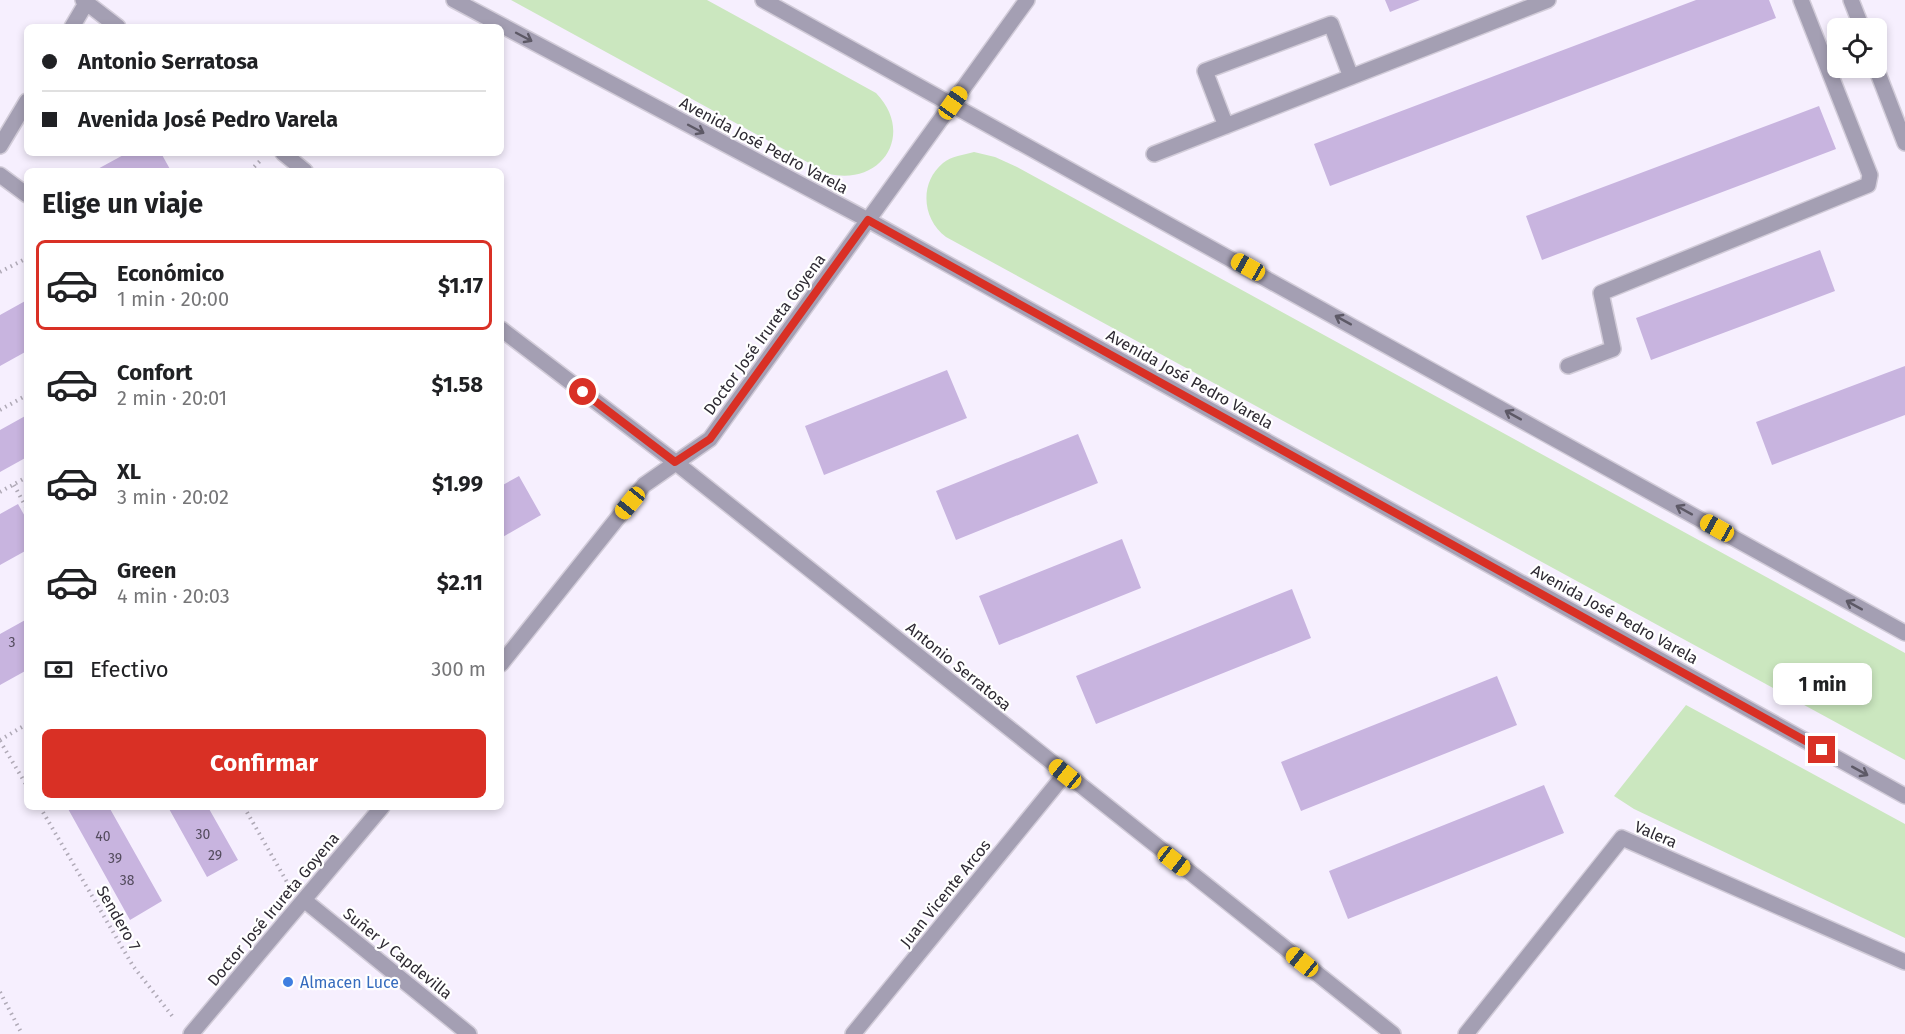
<!DOCTYPE html>
<html lang="es">
<meta charset="utf-8">
<style>
body{margin:0;font-family:"Fira Sans",sans-serif;background:#f2f2f2;color:#202124;height:100vh;display:flex;flex-direction:column;font-size:22px;white-space:nowrap}
*{box-sizing:border-box;margin:0}
p{font-size:20px;color:#757577}
.icon{flex:none;width:33px;height:33px;fill:none;stroke:currentColor;stroke-width:2;stroke-linecap:round;stroke-linejoin:round}
.map{position:relative;flex:1;overflow:hidden}
.panel{position:absolute;left:24px;top:168px;width:480px;height:642px;display:flex;flex-direction:column;background:#fff;border-radius:9px;box-shadow:0 3px 9px #0003}
.panel>*{flex:none}
.hud{position:absolute;left:24px;top:24px;width:480px;height:132px;border-radius:9px;box-shadow:0 3px 9px #0003;display:grid;align-content:center;height:132px;padding:0 18px;background:#fff}
.tools{position:absolute;left:1827px;top:18px;display:grid;gap:12px}
.tools a{display:grid;place-items:center;width:60px;height:60px;border-radius:9px;background:#fff;box-shadow:0 3px 9px #0003;font-size:30px}
.end{position:absolute;width:27px;height:27px;margin:-14px;border:8px solid #d93025;background:#fff;box-shadow:0 0 0 3px #fff}
.from{border-radius:50%}
.bubble{position:absolute;height:42px;border-radius:9px;background:#fff;box-shadow:0 3px 9px #0003;font-size:20px;font-weight:700;line-height:42px;text-align:center}
.car{position:absolute;width:18px;height:36px;margin:-18px -9px;border-radius:8px;box-shadow:0 0 4px 2px #0007;background:linear-gradient(#f5c518 24%,#345 0 40%,#f5c518 0 76%,#345 0 86%,#f5c518 0)}
.hud b{display:flex;align-items:center;gap:21px;height:57px;font-size:22px}
.hud b+b{border-top:2px solid #e0e0e0}
.hud i{width:15px;height:15px;background:#202124}
ul{padding:0;list-style:none}
li{display:flex;align-items:center;gap:18px;height:90px;margin:0 12px 9px;padding:0 6px;border:3px solid transparent;border-radius:9px}
li div{flex:1}
li b{display:block;font-size:22px}
li em{font-style:normal;font-weight:700}
li.current{border-color:#d93025}
li>.icon{width:54px;height:54px;stroke-width:1.5}
h2{padding:0 18px;font-size:27px;line-height:72px}
.pay{display:flex;align-items:center;gap:15px;height:66px;padding:0 18px;font-size:22px}
.pay p{margin-inline-start:auto}
.action{display:flex;gap:12px;margin-top:auto;padding:12px 18px}
.action a{flex:1;height:69px;border-radius:9px;background:#d93025;color:#fff;font-size:24px;font-weight:700;line-height:69px;text-align:center}
.map>svg:first-child{display:block}
.green{fill:#cbe7bf}
.building{fill:#c8b4df}
.lines{fill:none;stroke-linecap:round;stroke-linejoin:round}
.minor-casing{stroke:#d2ccd9;stroke-width:18}
.path{stroke:#b0aab7;stroke-width:4;stroke-dasharray:1.5 4.5;stroke-linecap:butt}
.minor{stroke:#a49fb3;stroke-width:15}
.oneway{stroke:#5d5966}
.route{stroke:#d93025;stroke-width:8}
.shop-dot{fill:#3f7fe0;stroke:#fff;stroke-width:2}
.labels{text-anchor:middle;stroke-width:4.5;stroke-linejoin:round;paint-order:stroke}
.number-label{font-size:14px;fill:#544c5e}
.street-label{font-size:16px;fill:#2e2a33;stroke:#fff}
.shop-label{font-size:16px;fill:#366cbe;stroke:#fff;text-anchor:start}
</style>
<div class="map">
<svg width="1905" height="1034" viewBox="0 0 1905 1034">
<rect width="100%" height="100%" fill="#f6effe"/>
<path class="green" d="M511 0H707L876 93C915 133 883 186 829 174Z
M974 152 995 157 1017 167 1905 653V760L946 237C922 219 919 183 943 163 951 156 964 155 974 152Z
M1686 705 1905 824V938L1634 809 1614 796Z"/>
<path class="building" d="M1385 0H1420L1390 12Z
M1696 0H1769L1776 18 1330 186 1314 144Z
M1819 106 1836 149 1542 260 1526 216Z
M127 153H161L171 171H94Z
M1820 250 1835 291 1651 360 1636 318Z
M27 300V351L0 366V315Z
M1905 366V415L1772 465 1756 422Z
M947 370 967 418 824 475 805 426Z
M27 415V457L0 472V430Z
M1078 434 1098 483 956 540 936 491Z
M519 476 541 515 501 538V486Z
M18 504 27 520V550L0 565V514Z
M1122 539 1141 588 999 645 979 596Z
M1292 589 1311 638 1096 724 1076 676Z
M27 619V670L0 685V634Z
M1497 676 1517 725 1301 811 1281 762Z
M1544 785 1564 833 1348 919 1329 871Z
M67 807H109L162 901 130 920Z
M168 807H208L238 860 207 877Z"/>
<g class="lines">
<defs>
<path id="minor" d="M83 0 118 27
M454 0 868 220 1905 796
M763 0 1905 633
M1851 0 1862 28
M72 27 88 0
M1876 68 1905 143
M1226 126 1205 71 1331 24 1351 77
M0 146 27 101
M283 153 305 171
M1154 154 1548 0
M0 175 27 195
M501 329 675 462 1393 1034
M1568 366 1613 349 1601 293 1868 185 1870 175 1801 0
M501 664 644 485 710 439 1027 0
M304 900 469 1034
M191 1034 382 807
M853 1034 1065 774
M1466 1034 1622 838 1905 962"/>
</defs>
<use href="#minor" class="minor-casing"/>
<path class="path" d="M250 171 260 161
M0 272 27 258
M0 410 27 395
M14 485 27 509
M0 492 27 477
M0 740 27 724
M0 741 27 786
M40 807 133 966 173 1017
M244 807 287 882
M0 992 22 1034"/>
<use href="#minor" class="minor"/>
</g>
<defs><path id="oneway-shaft" d="M-6 0H5M1.5-3L5.5 0L1.5 3" fill="none" stroke-width="1.6" stroke-linecap="round" stroke-linejoin="round" transform="scale(1.5)"/></defs>
<g class="oneway">
<use href="#oneway-shaft" transform="translate(524 37) rotate(28)"/>
<use href="#oneway-shaft" transform="translate(696 129) rotate(28)"/>
<use href="#oneway-shaft" transform="translate(1343 320) rotate(-151)"/>
<use href="#oneway-shaft" transform="translate(1513 415) rotate(-151)"/>
<use href="#oneway-shaft" transform="translate(1684 510) rotate(-151)"/>
<use href="#oneway-shaft" transform="translate(1854 605) rotate(-151)"/>
<use href="#oneway-shaft" transform="translate(1860 771) rotate(29)"/>
</g>
<g class="lines">
<path class="route" d="M583 392 675 462 710 439 868 220 1822 750"/>
</g>
<circle class="shop-dot" cx="288" cy="982" r="6"/>
<g class="labels">
<g class="number-label">
<text x="12" y="647">3</text>
<text x="203" y="839">30</text>
<text x="103" y="841">40</text>
<text x="215" y="860">29</text>
<text x="115" y="863">39</text>
<text x="127" y="885">38</text>
</g>
<g class="street-label">
<text transform="translate(764 145) rotate(28)" y="6">Avenida José Pedro Varela</text>
<text transform="translate(764 334) rotate(-54)" y="6">Doctor José Irureta Goyena</text>
<text transform="translate(1190 379) rotate(29)" y="6">Avenida José Pedro Varela</text>
<text transform="translate(1615 614) rotate(29)" y="6">Avenida José Pedro Varela</text>
<text transform="translate(959 666) rotate(39)" y="6">Antonio Serratosa</text>
<text transform="translate(1656 834) rotate(23)" y="6">Valera</text>
<text transform="translate(945 893) rotate(-51)" y="6">Juan Vicente Arcos</text>
<text transform="translate(273 909) rotate(-50)" y="6">Doctor José Irureta Goyena</text>
<text transform="translate(119 918) rotate(60)" y="6">Sendero 7</text>
<text transform="translate(398 953) rotate(39)" y="6">Suñer y Capdevilla</text>
</g>
<g class="shop-label">
<text x="300" y="988">Almacen Luce</text>
</g>
</g>
</svg>
<div class="tools">
<a><svg class="icon" aria-label="locate" viewBox="0 0 24 24"><circle cx="12" cy="12" r="6"/><path d="M12 2v4M12 18v4M2 12h4M18 12h4"/></svg></a>
</div>
<i class="end from" style="left:583px;top:392px"></i>
<i class="end" style="left:1822px;top:750px"></i>
<div class="bubble" style="left:1773px;top:663px;width:99px">1 min</div>
<i class="car" style="left:953px;top:103px;rotate:35deg"></i>
<i class="car" style="left:1248px;top:267px;rotate:299deg"></i>
<i class="car" style="left:630px;top:503px;rotate:219deg"></i>
<i class="car" style="left:1717px;top:528px;rotate:299deg"></i>
<i class="car" style="left:1065px;top:774px;rotate:309deg"></i>
<i class="car" style="left:1174px;top:861px;rotate:128deg"></i>
<i class="car" style="left:1302px;top:962px;rotate:309deg"></i>
<div class="hud">
<b><i class="from"></i>Antonio Serratosa</b>
<b><i></i>Avenida José Pedro Varela</b>
</div>
<section class="panel">
<h2>Elige un viaje</h2>
<ul>
<li class="current"><svg class="icon" aria-label="car" viewBox="0 0 24 24"><path d="M5 17H2v-5l4-1 3-4h7l3 4 3 1v5h-3M9 17h6M6 11h13"/><circle cx="7" cy="17" r="2"/><circle cx="17" cy="17" r="2"/></svg><div><b>Económico</b><p>1 min · 20:00</p></div><em>$1.17</em></li>
<li><svg class="icon" aria-label="car" viewBox="0 0 24 24"><path d="M5 17H2v-5l4-1 3-4h7l3 4 3 1v5h-3M9 17h6M6 11h13"/><circle cx="7" cy="17" r="2"/><circle cx="17" cy="17" r="2"/></svg><div><b>Confort</b><p>2 min · 20:01</p></div><em>$1.58</em></li>
<li><svg class="icon" aria-label="car" viewBox="0 0 24 24"><path d="M5 17H2v-5l4-1 3-4h7l3 4 3 1v5h-3M9 17h6M6 11h13"/><circle cx="7" cy="17" r="2"/><circle cx="17" cy="17" r="2"/></svg><div><b>XL</b><p>3 min · 20:02</p></div><em>$1.99</em></li>
<li><svg class="icon" aria-label="car" viewBox="0 0 24 24"><path d="M5 17H2v-5l4-1 3-4h7l3 4 3 1v5h-3M9 17h6M6 11h13"/><circle cx="7" cy="17" r="2"/><circle cx="17" cy="17" r="2"/></svg><div><b>Green</b><p>4 min · 20:03</p></div><em>$2.11</em></li>
</ul>
<div class="pay"><svg class="icon" aria-label="cash" viewBox="0 0 24 24"><path d="M3 7h18v10H3z"/><circle cx="12" cy="12" r="2"/></svg>Efectivo<p>300 m</p></div>
<div class="action"><a>Confirmar</a></div>
</section>
</div>
